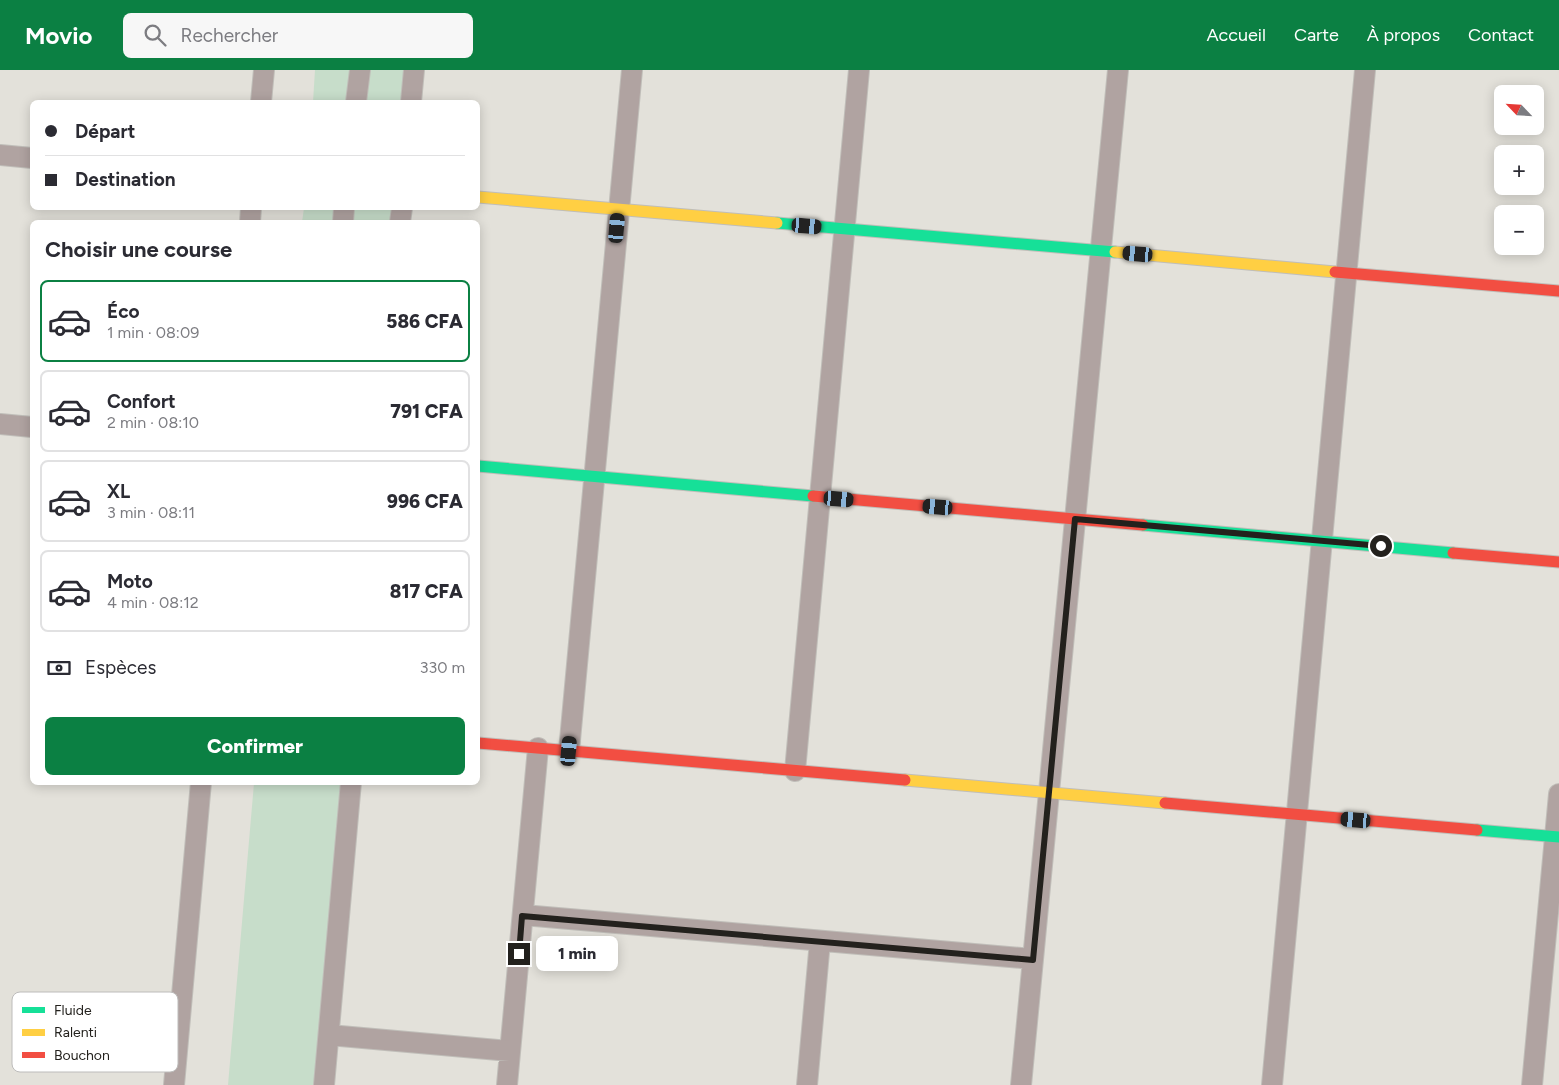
<!DOCTYPE html>
<html lang="fr">
<meta charset="utf-8">
<style>
body{margin:0;font-family:Figtree,sans-serif;background:#f7f7f7;color:#2b2b33;height:100vh;display:flex;flex-direction:column;font-size:19px;white-space:nowrap}
*{box-sizing:border-box;margin:0}
p{font-size:16px;color:#7c7c81}
.icon{flex:none;width:28px;height:28px;fill:none;stroke:currentColor;stroke-width:2;stroke-linecap:round;stroke-linejoin:round}
.map{position:relative;flex:1;overflow:hidden}
.drawer{position:absolute;left:30px;top:150px;width:450px;height:565px;display:flex;flex-direction:column;background:#fff;border-radius:8px;box-shadow:0 2px 12px #0003}
.drawer>*{flex:none}
.guide{position:absolute;left:30px;top:30px;width:450px;height:110px;border-radius:8px;box-shadow:0 2px 12px #0003;display:grid;align-content:center;height:110px;padding:0 15px;background:#fff}
.needle{width:32px;rotate:295deg}
.fabs{position:absolute;left:1494px;top:15px;display:grid;gap:10px}
.fabs a{display:grid;place-items:center;width:50px;height:50px;border-radius:8px;background:#fff;box-shadow:0 2px 12px #0003;font-size:25px}
.end{position:absolute;width:22px;height:22px;margin:-11px;border:6px solid #23211d;background:#fff;box-shadow:0 0 0 2px #fff}
.from{border-radius:50%}
.bubble{position:absolute;height:35px;border-radius:8px;background:#fff;box-shadow:0 2px 12px #0003;font-size:16px;font-weight:800;line-height:35px;text-align:center}
.car{position:absolute;width:15px;height:30px;margin:-15px -8px;border-radius:6px;box-shadow:0 0 4px 1px #0007;background:linear-gradient(#222 24%,#8ab4d8 0 40%,#222 0 76%,#8ab4d8 0 86%,#222 0)}
.guide b{display:flex;align-items:center;gap:18px;height:48px;font-size:19px}
.guide b+b{border-top:1px solid #e1e1e2}
.guide i{width:12px;height:12px;background:#2b2b33}
ul{padding:0;list-style:none}
li{display:flex;align-items:center;gap:15px;height:82px;margin:0 10px 8px;padding:0 5px;border:2px solid #e1e1e2;border-radius:8px}
li div{flex:1}
li b{display:block;font-size:19px}
li em{font-style:normal;font-weight:800}
li.on{border-color:#0b8043}
li>.icon{width:45px;height:45px;stroke-width:1.5}
h2{padding:0 15px;font-size:22px;line-height:60px}
.pay{display:flex;align-items:center;gap:12px;height:55px;padding:0 15px;font-size:19px}
.pay p{margin-inline-start:auto}
.cta{display:flex;gap:10px;margin-top:auto;padding:10px 15px}
.cta a{flex:1;height:58px;border-radius:8px;background:#0b8043;color:#fff;font-size:20px;font-weight:800;line-height:58px;text-align:center}
header{display:flex;align-items:center;gap:30px;box-sizing:border-box;height:70px;padding:0 25px;background:#0b8043;color:#fff}
header strong{font-size:24px}
nav{display:flex;gap:28px;margin-inline-start:auto;font-size:18px}
.search{width:350px;height:45px;background:#f7f7f7;display:flex;align-items:center;gap:12px;box-sizing:border-box;padding:0 18px;border-radius:8px;color:#7c7c81;font-size:19px}
.map>svg:first-child{display:block}
.grass{fill:#c7ddca}
.lines{fill:none;stroke-linecap:round;stroke-linejoin:round}
.street-casing{stroke:#c0beb9;stroke-width:22}
.fast-casing{stroke:#c0beb9;stroke-width:13}
.slow-casing{stroke:#c0beb9;stroke-width:13}
.jam-casing{stroke:#c0beb9;stroke-width:13}
.street{stroke:#b0a3a1;stroke-width:20}
.fast{stroke:#16e098;stroke-width:11}
.slow{stroke:#ffcf43;stroke-width:11}
.jam{stroke:#f24e42;stroke-width:11}
.route{stroke:#23211d;stroke-width:6}
.key{fill:#fff;stroke:#bdbcbb;stroke-width:1}
.key-label{font-size:14px;fill:#23211d}
</style>
<header>
<strong>Movio</strong>
<div class="search"><svg class="icon" aria-label="search" viewBox="0 0 24 24"><circle cx="10" cy="10" r="6"/><path d="M15 15l6 6"/></svg>Rechercher</div>
<nav><a>Accueil</a><a>Carte</a><a>À propos</a><a>Contact</a></nav>
</header>
<div class="map">
<svg width="1559" height="1015" viewBox="0 0 1559 1015">
<rect width="100%" height="100%" fill="#e3e1da"/>
<path class="grass" d="M315 0H406L404 32H313Z
M304 138H395L394 152H302Z
M254 713H346L320 1015H228Z"/>
<g class="lines">
<defs>
<path id="street" d="M261 32 264 0
M356 32 360 0
M411 32 414 0
M0 85 32 88
M250 152 251 138
M343 152 344 138
M400 152 402 138
M0 354 32 357
M569 681 632 0
M795 701 859 0
M523 845 1033 889
M329 965 510 981
M174 1015 201 712
M324 1015 351 712
M507 1015 538 678
M807 1015 820 871
M1021 1015 1118 0
M1272 1015 1365 0
M1532 1015 1559 724"/>
<path id="fast" d="M777 153 1115 182
M478 396 813 426
M1143 455 1453 483
M1477 760 1559 767"/>
<path id="slow" d="M478 127 777 153
M1115 182 1335 202
M905 710 1165 733"/>
<path id="jam" d="M1335 202 1559 221
M813 426 1143 455
M1453 483 1559 492
M478 673 905 710
M1165 733 1477 760"/>
</defs>
<use href="#street" class="street-casing"/>
<use href="#fast" class="fast-casing"/>
<use href="#slow" class="slow-casing"/>
<use href="#jam" class="jam-casing"/>
<use href="#street" class="street"/>
<use href="#fast" class="fast"/>
<use href="#slow" class="slow"/>
<use href="#jam" class="jam"/>
</g>
<g class="lines">
<path class="route" d="M519 884 522 846 1033 890 1075 449 1381 476"/>
</g>
<rect x="12" y="922" width="166" height="80" rx="8" class="key"/>
<rect x="22" y="937" width="23" height="6" fill="#16e098"/>
<rect x="22" y="959" width="23" height="7" fill="#ffcf43"/>
<rect x="22" y="982" width="23" height="6" fill="#f24e42"/>
<g class="key-label">
<text x="54" y="945">Fluide</text>
<text x="54" y="967">Ralenti</text>
<text x="54" y="990">Bouchon</text>
</g>
</svg>
<div class="fabs">
<a><svg class="needle" viewBox="-14 -14 28 28"><path d="M0-13l5 13h-10z" fill="#e53935"/><path d="M0 13l5-13h-10z" fill="#7c7c81"/></svg></a>
<a>+</a>
<a>−</a>
</div>
<i class="end from" style="left:1381px;top:476px"></i>
<i class="end" style="left:519px;top:884px"></i>
<div class="bubble" style="left:536px;top:866px;width:82px">1 min</div>
<i class="car" style="left:807px;top:156px;rotate:95deg"></i>
<i class="car" style="left:617px;top:158px;rotate:5deg"></i>
<i class="car" style="left:1138px;top:184px;rotate:275deg"></i>
<i class="car" style="left:839px;top:429px;rotate:95deg"></i>
<i class="car" style="left:938px;top:437px;rotate:275deg"></i>
<i class="car" style="left:569px;top:681px;rotate:5deg"></i>
<i class="car" style="left:1356px;top:750px;rotate:275deg"></i>
<div class="guide">
<b><i class="from"></i>Départ</b>
<b><i></i>Destination</b>
</div>
<section class="drawer">
<h2>Choisir une course</h2>
<ul>
<li class="on"><svg class="icon" aria-label="car" viewBox="0 0 24 24"><path d="M5 17H2v-5l4-1 3-4h7l3 4 3 1v5h-3M9 17h6M6 11h13"/><circle cx="7" cy="17" r="2"/><circle cx="17" cy="17" r="2"/></svg><div><b>Éco</b><p>1 min · 08:09</p></div><em>586 CFA</em></li>
<li><svg class="icon" aria-label="car" viewBox="0 0 24 24"><path d="M5 17H2v-5l4-1 3-4h7l3 4 3 1v5h-3M9 17h6M6 11h13"/><circle cx="7" cy="17" r="2"/><circle cx="17" cy="17" r="2"/></svg><div><b>Confort</b><p>2 min · 08:10</p></div><em>791 CFA</em></li>
<li><svg class="icon" aria-label="car" viewBox="0 0 24 24"><path d="M5 17H2v-5l4-1 3-4h7l3 4 3 1v5h-3M9 17h6M6 11h13"/><circle cx="7" cy="17" r="2"/><circle cx="17" cy="17" r="2"/></svg><div><b>XL</b><p>3 min · 08:11</p></div><em>996 CFA</em></li>
<li><svg class="icon" aria-label="car" viewBox="0 0 24 24"><path d="M5 17H2v-5l4-1 3-4h7l3 4 3 1v5h-3M9 17h6M6 11h13"/><circle cx="7" cy="17" r="2"/><circle cx="17" cy="17" r="2"/></svg><div><b>Moto</b><p>4 min · 08:12</p></div><em>817 CFA</em></li>
</ul>
<div class="pay"><svg class="icon" aria-label="cash" viewBox="0 0 24 24"><path d="M3 7h18v10H3z"/><circle cx="12" cy="12" r="2"/></svg>Espèces<p>330 m</p></div>
<div class="cta"><a>Confirmer</a></div>
</section>
</div>
